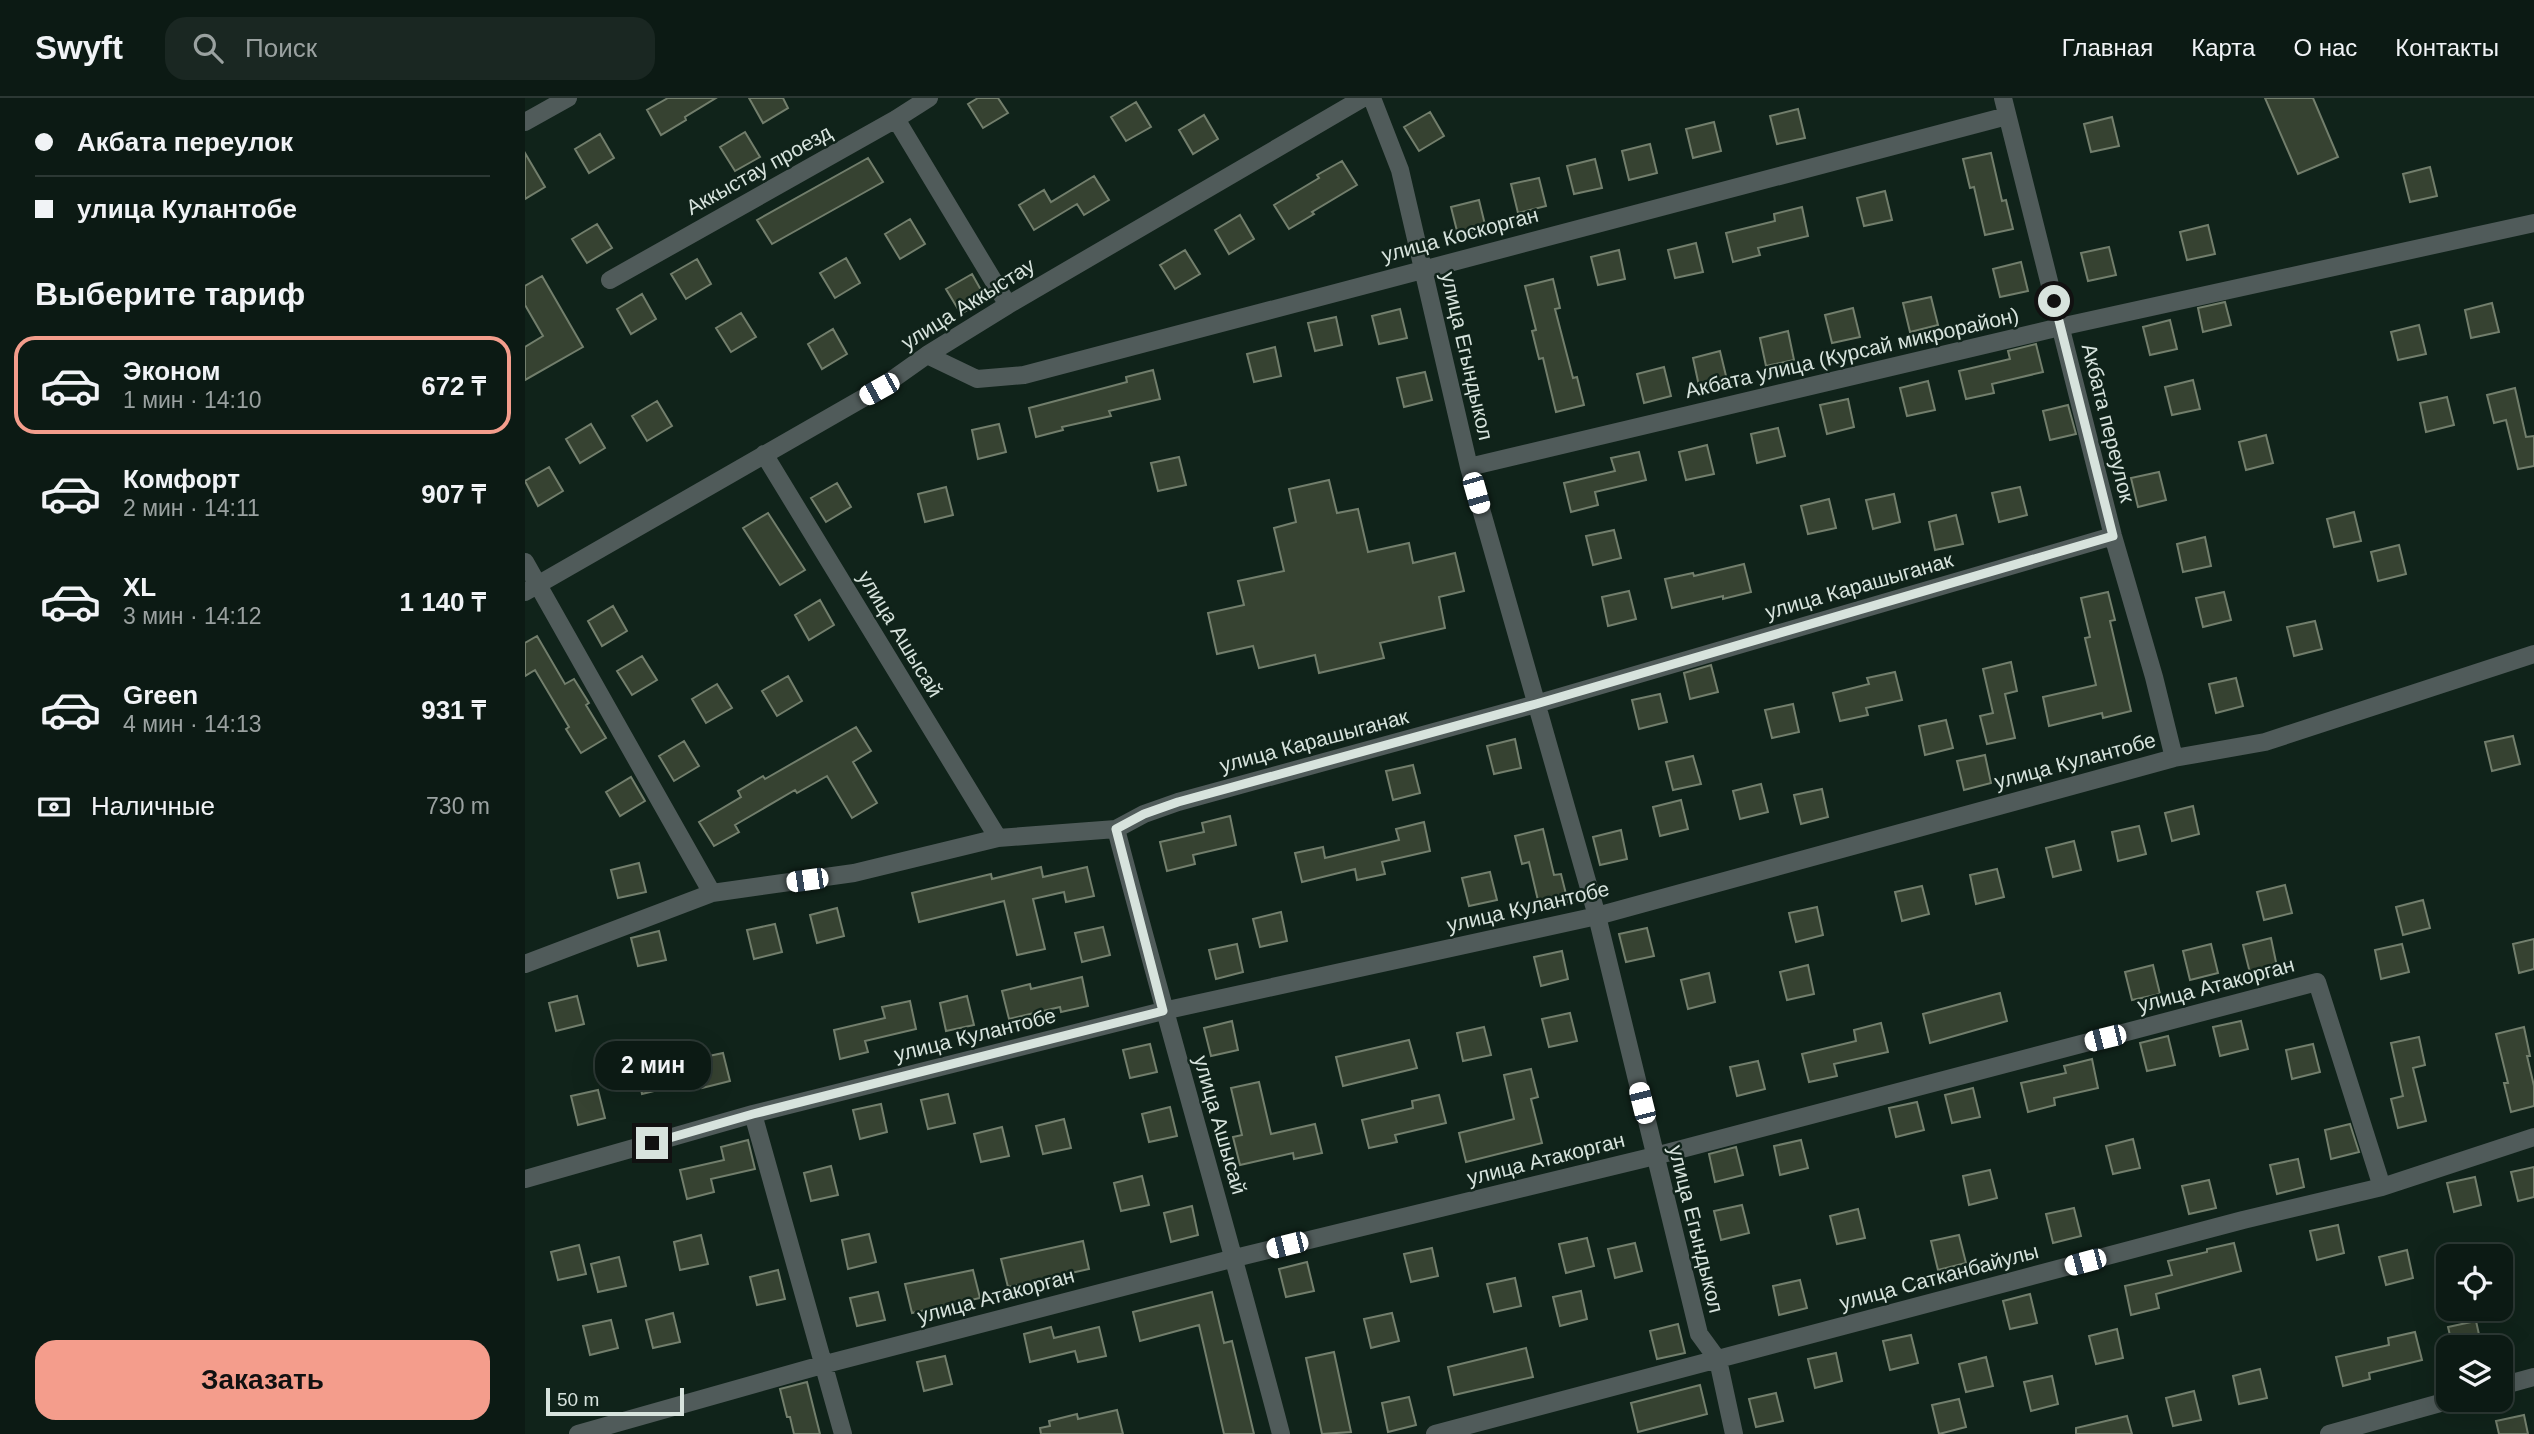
<!DOCTYPE html>
<html lang="ru">
<meta charset="utf-8">
<style>
body{margin:0;font-family:Arial,sans-serif;background:#1a2722;color:#f1f3f6;height:100vh;display:flex;flex-direction:column;font-size:26px;white-space:nowrap}
*{box-sizing:border-box;margin:0}
p{font-size:23px;color:#9aa1a0}
.icon{flex:none;width:38px;height:38px;fill:none;stroke:currentColor;stroke-width:2;stroke-linecap:round;stroke-linejoin:round}
.map{position:relative;flex:1;overflow:hidden}
.side{display:flex;flex-direction:column;background:#0c1a14;width:525px}
.side>*{flex:none}
.top-card{display:grid;align-content:center;height:154px;padding:0 35px;background:#0c1a14}
.controls{position:absolute;left:1911px;top:1146px;display:grid;gap:14px}
.controls a{display:grid;place-items:center;width:77px;height:77px;border-radius:14px;background:#0c1a14;box-shadow:0 7px 28px #0002,0 0 0 2px #2c3834;font-size:35px}
.scale{position:absolute;left:21px;bottom:18px;width:138px;box-sizing:border-box;padding-left:7px;border:4px solid #d7e3dd;border-top:0;font-size:19px;line-height:24px;white-space:nowrap;color:#d7e3dd;-webkit-text-stroke:5px #10231a;paint-order:stroke}
.end{position:absolute;width:32px;height:32px;margin:-16px;border:9px solid #d7e3dd;background:#111;box-shadow:0 0 0 4px #111}
.from{border-radius:50%}
.bubble{position:absolute;height:49px;border-radius:21px;background:#0c1a14;box-shadow:0 7px 28px #0002,0 0 0 2px #2c3834;font-size:23px;font-weight:800;line-height:49px;text-align:center}
.car{position:absolute;width:21px;height:42px;margin:-21px -10px;border-radius:9px;box-shadow:0 0 5px 2px #0007;background:linear-gradient(#fff 24%,#345 0 40%,#fff 0 76%,#345 0 86%,#fff 0)}
.top-card b{display:flex;align-items:center;gap:24px;height:66px;font-size:26px}
.top-card b+b{border-top:2px solid #2c3834}
.top-card i{width:18px;height:18px;background:#f1f3f6}
ul{padding:0;list-style:none}
li{display:flex;align-items:center;gap:21px;height:98px;margin:0 14px 10px;padding:0 21px;border:4px solid transparent;border-radius:21px}
li div{flex:1}
li b{display:block;font-size:26px}
li em{font-style:normal;font-weight:800}
li.on{border-color:#f49d8c}
li>.icon{width:63px;height:63px;stroke-width:1.5}
h2{padding:0 35px;font-size:32px;line-height:84px}
.pay{display:flex;align-items:center;gap:18px;height:77px;padding:0 35px;font-size:26px}
.pay p{margin-inline-start:auto}
.button{display:flex;gap:14px;margin-top:auto;padding:14px 35px}
.button a{flex:1;height:80px;border-radius:21px;background:#f49d8c;color:#111;font-size:28px;font-weight:800;line-height:80px;text-align:center}
header{display:flex;align-items:center;gap:42px;box-sizing:border-box;height:98px;padding:0 35px;background:#0c1a14;border-bottom:2px solid #2c3834}
header strong{font-size:33px}
nav{display:flex;gap:38px;margin-inline-start:auto;font-size:24px}
.search{width:490px;height:63px;background:#1a2722;display:flex;align-items:center;gap:18px;box-sizing:border-box;padding:0 24px;border-radius:21px;color:#9aa1a0;font-size:26px}
main{display:flex;flex:1;min-height:0}
.map>svg:first-child{display:block}
.building{fill:#364231;stroke:#727e6c;stroke-width:2}
.lines{fill:none;stroke-linecap:round;stroke-linejoin:round}
.minor{stroke:#505b5a;stroke-width:18}
.route{stroke:#d7e3dd;stroke-width:9}
.labels{text-anchor:middle;stroke-width:5;stroke-linejoin:round;paint-order:stroke}
.street-label{font-size:21px;fill:#d7e3dd;stroke:#10231a}
</style>
<header>
<strong>Swyft</strong>
<div class="search"><svg class="icon" aria-label="search" viewBox="0 0 24 24"><circle cx="10" cy="10" r="6"/><path d="M15 15l6 6"/></svg>Поиск</div>
<nav><a>Главная</a><a>Карта</a><a>О нас</a><a>Контакты</a></nav>
</header>
<main>
<section class="side">
<div class="top-card">
<b><i class="from"></i>Акбата переулок</b>
<b><i></i>улица Кулантобе</b>
</div>
<h2>Выберите тариф</h2>
<ul>
<li class="on"><svg class="icon" aria-label="car" viewBox="0 0 24 24"><path d="M5 17H2v-5l4-1 3-4h7l3 4 3 1v5h-3M9 17h6M6 11h13"/><circle cx="7" cy="17" r="2"/><circle cx="17" cy="17" r="2"/></svg><div><b>Эконом</b><p>1 мин · 14:10</p></div><em>672 ₸</em></li>
<li><svg class="icon" aria-label="car" viewBox="0 0 24 24"><path d="M5 17H2v-5l4-1 3-4h7l3 4 3 1v5h-3M9 17h6M6 11h13"/><circle cx="7" cy="17" r="2"/><circle cx="17" cy="17" r="2"/></svg><div><b>Комфорт</b><p>2 мин · 14:11</p></div><em>907 ₸</em></li>
<li><svg class="icon" aria-label="car" viewBox="0 0 24 24"><path d="M5 17H2v-5l4-1 3-4h7l3 4 3 1v5h-3M9 17h6M6 11h13"/><circle cx="7" cy="17" r="2"/><circle cx="17" cy="17" r="2"/></svg><div><b>XL</b><p>3 мин · 14:12</p></div><em>1 140 ₸</em></li>
<li><svg class="icon" aria-label="car" viewBox="0 0 24 24"><path d="M5 17H2v-5l4-1 3-4h7l3 4 3 1v5h-3M9 17h6M6 11h13"/><circle cx="7" cy="17" r="2"/><circle cx="17" cy="17" r="2"/></svg><div><b>Green</b><p>4 мин · 14:13</p></div><em>931 ₸</em></li>
</ul>
<div class="pay"><svg class="icon" aria-label="cash" viewBox="0 0 24 24"><path d="M3 7h18v10H3z"/><circle cx="12" cy="12" r="2"/></svg>Наличные<p>730 m</p></div>
<div class="button"><a>Заказать</a></div>
</section>
<div class="map">
<svg width="2009" height="1336" viewBox="0 0 2009 1336">
<rect width="100%" height="100%" fill="#10231a"/>
<path class="building" d="M143 0H191L160 19 161 22 136 37 122 12Z
M224 0H258L263 10 238 25Z
M453 0H473L483 15 458 30 443 6Z
M1740 0H1788L1813 59 1773 76Z
M611 4 626 29 601 43 586 19Z
M1273 11 1280 40 1252 46 1245 18Z
M905 14 919 38 894 53 879 29Z
M679 17 693 41 668 56 654 32Z
M1587 19 1594 48 1566 54 1559 26Z
M1189 24 1196 53 1168 60 1161 31Z
M220 34 235 59 210 73 195 49Z
M75 36 89 60 64 75 50 51Z
M1125 46 1132 75 1104 82 1097 53Z
M0 55 20 89 0 101Z
M1466 55 1477 103 1481 102 1488 131 1460 137 1449 89 1445 90 1438 61Z
M343 60 358 84 247 146 232 122Z
M1070 61 1077 90 1049 96 1042 68Z
M817 63 832 87 787 114 789 116 764 131 749 107 794 80 792 77Z
M1905 69 1912 98 1885 104 1878 76Z
M569 78 584 102 559 117 552 106 509 132 494 107 519 92 526 104Z
M1014 80 1021 108 993 115 986 86Z
M1360 93 1367 122 1339 128 1332 100Z
M954 102 961 131 933 137 926 109Z
M1277 109 1283 138 1233 150 1235 157 1208 164 1201 135 1250 123 1249 116Z
M715 117 729 141 704 156 690 132Z
M385 121 400 146 375 161 360 136Z
M72 126 87 150 62 165 47 141Z
M1683 127 1690 156 1662 162 1655 134Z
M1171 145 1178 174 1150 180 1143 152Z
M1584 149 1591 177 1563 183 1556 155Z
M660 152 675 176 650 191 635 167Z
M1094 152 1100 181 1073 187 1066 159Z
M321 160 335 185 310 200 295 175Z
M172 161 186 186 161 201 146 176Z
M1496 164 1503 193 1475 199 1468 171Z
M447 176 461 201 436 216 421 191Z
M17 178 58 249 0 282V249L18 238 0 207V188Z
M1028 181 1035 210 1030 211 1048 280 1052 279 1059 307 1031 314 1018 260 1014 261 1007 233 1011 232 1000 188Z
M117 196 131 221 106 236 92 211Z
M1406 199 1413 227 1385 234 1378 205Z
M1700 204 1706 227 1678 234 1673 210Z
M1967 205 1974 234 1946 240 1940 212Z
M1328 210 1335 239 1307 245 1300 217Z
M875 211 882 240 854 246 847 218Z
M216 215 231 239 206 254 191 230Z
M811 219 817 247 790 253 783 225Z
M1645 222 1652 251 1625 257 1618 229Z
M1894 227 1901 256 1873 262 1866 234Z
M308 231 322 256 297 271 283 246Z
M1263 233 1269 262 1241 268 1235 240Z
M1511 246 1518 274 1467 286 1469 295 1441 301 1434 273 1485 261 1483 253Z
M750 249 756 278 729 284 722 256Z
M1195 253 1202 282 1174 288 1168 260Z
M1139 269 1146 298 1119 305 1112 276Z
M628 272 635 301 584 313 586 318 537 329 538 332 511 339 504 310 602 284 601 279Z
M900 274 907 302 879 309 872 280Z
M1668 282 1675 311 1647 317 1640 289Z
M1403 283 1410 312 1382 318 1375 290Z
M1990 290 2001 339 2009 338V368L1993 371 1981 322 1969 325 1962 297Z
M1922 299 1929 327 1901 334 1895 305Z
M1323 301 1329 329 1302 336 1295 307Z
M132 303 147 328 122 343 107 318Z
M1543 307 1551 336 1525 342 1518 313Z
M66 326 80 350 55 365 41 341Z
M474 326 481 354 453 361 447 332Z
M1253 330 1260 358 1232 365 1226 336Z
M1741 337 1748 365 1721 372 1714 344Z
M1182 347 1189 376 1161 382 1154 354Z
M1114 354 1121 382 1070 394 1073 407 1046 414 1039 385 1090 373 1086 360Z
M654 359 661 387 633 393 626 365Z
M24 369 38 393 13 408 0 383Z
M1634 374 1641 402 1613 409 1606 380Z
M804 382 812 415 833 411 843 454 884 445 888 465 930 455 939 493 914 499 920 530 855 545 859 560 794 575 790 557 734 570 728 548 692 556 683 515 719 507 713 483 759 473 749 430 771 424 764 391Z
M312 385 326 409 301 424 286 400Z
M421 389 428 417 400 424 393 396Z
M1495 389 1502 417 1474 424 1467 395Z
M1369 396 1375 424 1348 431 1341 402Z
M1304 401 1311 430 1283 436 1276 408Z
M1829 414 1836 443 1809 449 1802 421Z
M243 415 280 472 255 487 218 430Z
M1431 417 1438 446 1410 452 1404 424Z
M1089 432 1096 460 1068 467 1061 438Z
M1680 439 1686 468 1658 474 1652 446Z
M1874 447 1881 476 1853 483 1846 454Z
M1219 466 1226 494 1198 501V498L1147 510 1140 481 1168 475 1169 478Z
M1104 493 1111 521 1083 528 1077 499Z
M1583 494 1590 522 1585 523 1606 613 1578 620 1577 615 1524 628 1518 599 1571 587 1560 540 1565 539 1556 500Z
M1699 494 1706 522 1678 529 1671 500Z
M295 502 309 527 284 542 270 517Z
M88 508 102 533 77 548 63 523Z
M1790 523 1797 551 1769 558 1762 529Z
M12 538 40 586 49 581 64 605 61 607 81 640 56 655 41 631 44 629 10 572 0 578V545Z
M117 558 132 582 107 597 92 573Z
M1486 564 1492 593 1480 596 1490 640 1462 646 1455 618 1468 615 1458 571Z
M1186 567 1193 594 1165 601 1159 575Z
M1370 574 1377 602 1341 610 1343 617 1315 623 1308 595 1344 586 1342 580Z
M263 578 277 603 252 618 237 593Z
M1711 580 1718 608 1691 615 1684 586Z
M192 586 207 610 181 625 167 601Z
M1135 596 1142 624 1114 631 1107 602Z
M1268 606 1274 634 1247 640 1240 612Z
M1421 622 1428 650 1400 657 1394 628Z
M331 629 346 653 328 664 352 705 327 720 302 678 272 695 270 692 210 727 214 734 189 748 174 724 216 699 213 693 238 678 240 681Z
M1988 638 1995 666 1967 673 1960 644Z
M990 641 996 670 969 676 962 648Z
M159 643 174 668 149 683 134 658Z
M1460 657 1466 685 1439 692 1432 663Z
M1168 658 1176 686 1148 692 1141 664Z
M888 667 895 695 868 702 861 673Z
M106 679 120 703 95 718 81 694Z
M1236 686 1243 714 1215 721 1208 693Z
M1297 691 1303 719 1276 726 1269 697Z
M1156 702 1163 731 1135 738 1128 709Z
M1668 708 1674 736 1647 743 1640 715Z
M705 718 711 747 668 757 670 766 642 773 635 744 679 734 677 725Z
M899 724 905 753 857 764 860 776 832 782 830 771 777 784 770 755 798 749 800 760 874 742 871 731Z
M1614 728 1621 756 1593 763 1587 734Z
M1018 731 1029 777 1036 776 1043 804 1015 811 1004 764 997 766 990 738Z
M1096 732 1102 761 1075 767 1068 739Z
M1549 743 1556 772 1528 779 1521 750Z
M114 765 121 794 93 800 86 772Z
M516 769 518 779 562 769 569 798 541 804 539 794 508 801 520 851 492 857 479 803 394 824 387 795 466 776 467 781Z
M1472 771 1479 799 1451 806 1445 777Z
M965 774 972 802 944 808 937 780Z
M1760 787 1767 815 1739 822 1732 794Z
M1397 788 1404 816 1377 823 1370 794Z
M1898 802 1905 830 1878 837 1871 809Z
M1292 809 1298 837 1271 844 1264 815Z
M312 810 319 838 292 845 285 817Z
M756 814 762 843 735 849 728 821Z
M250 826 257 854 229 861 222 832Z
M578 829 585 857 557 864 550 835Z
M1122 830 1129 858 1101 864 1094 836Z
M134 833 141 862 113 868 106 840Z
M1746 840 1752 869 1725 875 1718 847Z
M2009 841V871L1994 875 1988 846Z
M712 846 718 874 691 881 684 852Z
M1686 846 1693 875 1665 882 1658 853Z
M1877 846 1884 874 1856 881 1850 852Z
M1037 853 1043 881 1016 888 1009 859Z
M1283 867 1289 896 1262 902 1255 874Z
M1628 867 1635 896 1607 902 1600 874Z
M1184 875 1190 904 1163 911 1156 882Z
M557 879 563 908 536 914 535 909 484 921 477 893 505 886 506 891Z
M1475 895 1482 923 1405 945 1398 916Z
M52 898 59 926 31 933 24 905Z
M442 898 449 927 421 933 415 905Z
M385 903 391 931 340 943 343 954 315 961 309 932 360 920 357 909Z
M1045 915 1052 943 1024 949 1017 921Z
M707 923 713 952 686 958 679 930Z
M1716 923 1723 951 1695 958 1688 929Z
M1356 925 1363 954 1309 966 1312 978 1284 984 1277 956 1331 943 1329 932Z
M959 929 966 957 938 963 932 935Z
M1999 929 2005 958H2002L2009 988V1008L1986 1014 1979 985H1983L1971 936Z
M1643 938 1650 967 1622 973 1615 945Z
M1894 939 1900 967 1888 970 1901 1023 1873 1030 1866 1001 1878 998 1866 945Z
M884 942 892 970 818 988 811 959Z
M625 946 632 974 605 980 598 952Z
M1788 946 1795 974 1767 981 1761 952Z
M198 955 205 983 177 990 170 961Z
M138 961 145 989 117 996 111 967Z
M1567 961 1573 990 1529 1000 1530 1007 1503 1014 1496 985 1541 975 1539 968Z
M1233 963 1240 991 1212 998 1205 969Z
M1006 971 1013 999 1006 1001 1017 1045 941 1064 934 1035 989 1021 979 977Z
M734 984 746 1036 790 1026 797 1055 769 1061 768 1055 715 1067 708 1039 717 1037 706 990Z
M1448 990 1455 1019 1427 1025 1420 997Z
M73 992 80 1020 53 1027 46 998Z
M423 996 430 1025 403 1031 396 1002Z
M914 997 921 1025 870 1037 872 1044 844 1050 837 1022 888 1010 887 1003Z
M1392 1004 1399 1032 1371 1039 1364 1010Z
M356 1006 362 1034 335 1041 328 1012Z
M645 1009 652 1038 624 1044 617 1016Z
M539 1021 546 1050 518 1056 511 1028Z
M1825 1026 1834 1054 1806 1061 1800 1032Z
M477 1029 484 1058 456 1064 449 1036Z
M1608 1041 1615 1070 1588 1076 1581 1048Z
M223 1042 230 1071 186 1081 189 1094 162 1101 155 1072 199 1062 196 1049Z
M1276 1042 1283 1070 1255 1077 1249 1048Z
M1211 1049 1218 1077 1190 1084 1184 1056Z
M1773 1061 1779 1089 1752 1096 1745 1067Z
M306 1068 313 1097 286 1103 279 1075Z
M2009 1069V1099L1993 1103 1986 1074Z
M1465 1072 1472 1100 1444 1107 1438 1078Z
M617 1078 624 1107 596 1113 589 1085Z
M1950 1079 1956 1107 1929 1114 1922 1085Z
M1684 1082 1691 1110 1664 1116 1657 1088Z
M1217 1107 1224 1135 1196 1142 1189 1113Z
M667 1108 673 1137 646 1144 639 1115Z
M1549 1110 1556 1138 1528 1145 1521 1116Z
M1333 1111 1340 1140 1312 1146 1305 1118Z
M1813 1127 1819 1155 1792 1162 1785 1133Z
M344 1136 351 1164 323 1171 317 1142Z
M176 1137 183 1166 155 1172 149 1144Z
M1434 1137 1441 1165 1413 1172 1406 1143Z
M1062 1140 1069 1168 1041 1175 1034 1146Z
M558 1143 564 1171 483 1189 476 1161Z
M1110 1145 1117 1173 1090 1180 1083 1151Z
M1709 1145 1716 1173 1631 1196 1634 1210 1606 1217 1600 1188 1647 1177 1643 1163 1682 1154V1151Z
M54 1147 61 1176 33 1182 26 1154Z
M907 1150 913 1178 886 1184 879 1156Z
M1882 1152 1888 1180 1861 1187 1854 1159Z
M94 1159 101 1188 73 1194 66 1166Z
M782 1164 789 1193 761 1199 754 1171Z
M253 1172 260 1201 232 1207 225 1179Z
M448 1172 455 1200 387 1215 380 1186Z
M990 1180 996 1208 969 1214 962 1186Z
M1275 1182 1282 1210 1254 1217 1248 1188Z
M1056 1193 1062 1221 1035 1228 1028 1199Z
M353 1194 360 1222 332 1228 325 1200Z
M687 1194 699 1245 707 1243 729 1336H699L674 1227 615 1243 608 1214Z
M1505 1196 1512 1225 1485 1231 1478 1203Z
M148 1215 155 1244 128 1250 121 1222Z
M867 1215 874 1243 846 1250 839 1221Z
M86 1222 93 1250 65 1257 58 1228Z
M1951 1223 1957 1250H1928L1923 1229Z
M1153 1226 1160 1255 1132 1261 1125 1233Z
M526 1229 529 1240 574 1229 581 1258 553 1264 550 1253 505 1264 499 1236Z
M1592 1231 1598 1260 1571 1266 1564 1238Z
M1890 1234 1897 1262 1844 1275 1845 1281 1818 1288 1811 1259 1864 1247 1863 1240Z
M1386 1237 1393 1265 1365 1272 1358 1243Z
M1001 1250 1008 1279 929 1297 923 1269Z
M809 1254 826 1334 797 1336 781 1260Z
M1311 1255 1317 1283 1290 1290 1283 1261Z
M420 1258 427 1286 399 1293 392 1264Z
M1461 1259 1468 1288 1441 1294 1434 1266Z
M1735 1271 1742 1300 1714 1306 1708 1278Z
M1527 1278 1533 1306 1506 1313 1499 1284Z
M282 1284 295 1336H269L265 1319H262L255 1291Z
M1175 1287 1182 1316 1113 1334 1106 1305Z
M1669 1293 1676 1322 1648 1328 1641 1300Z
M1251 1295 1258 1323 1231 1329 1224 1301Z
M884 1299 891 1327 863 1334 857 1305Z
M1434 1301 1441 1329 1414 1336 1407 1307Z
M592 1312 598 1336H516L515 1330 525 1328 524 1323 552 1316 553 1321Z
M1999 1317 2003 1336H1974L1971 1323Z
M1602 1318 1607 1336H1551V1330Z"/>
<g class="lines">
<path class="minor" d="M847 0 875 72 944 369 1072 818 1174 1236 1193 1262 1209 1336
M1478 0 1588 438 1629 579 1649 660
M371 21 483 207
M0 24 43 0
M85 182 371 21 404 0
M402 257 452 281 499 277 1482 18
M239 356 473 740
M944 369 1535 229 2009 125
M0 464 187 795
M0 494 354 291 402 257 483 207 838 0
M591 731C644 934 703 1134 756 1336
M0 866 187 795 329 775 473 740 591 731 619 716 653 704 1011 606 1588 438
M228 1016 318 1336
M0 1081 228 1016 638 913 1072 818 1649 660 1740 644 2009 556
M1976 1288 2009 1279
M53 1336 297 1267 710 1160 1130 1058 1792 884 1857 1089
M910 1336 1718 1122 1857 1089 2009 1039
M1804 1336 1926 1302"/>
</g>
<g class="lines">
<path class="route" d="M127 1045 228 1016 638 913 591 731 619 716 653 704 1011 606 1588 438 1529 203"/>
</g>
<g class="labels">
<g class="street-label">
<text transform="translate(234 72) rotate(-29)" y="7">Аккыстау проезд</text>
<text transform="translate(935 137) rotate(-15)" y="7">улица Коскорган</text>
<text transform="translate(443 206) rotate(-32)" y="7">улица Аккыстау</text>
<text transform="translate(1327 255) rotate(-13)" y="7">Акбата улица (Курсай микрорайон)</text>
<text transform="translate(942 258) rotate(77)" y="7">улица Егындыкол</text>
<text transform="translate(1583 325) rotate(76)" y="7">Акбата переулок</text>
<text transform="translate(1334 488) rotate(-16)" y="7">улица Карашыганак</text>
<text transform="translate(375 536) rotate(59)" y="7">улица Ашысай</text>
<text transform="translate(789 643) rotate(-15)" y="7">улица Карашыганак</text>
<text transform="translate(1550 663) rotate(-15)" y="7">улица Кулантобе</text>
<text transform="translate(1003 809) rotate(-13)" y="7">улица Кулантобе</text>
<text transform="translate(1691 887) rotate(-15)" y="7">улица Атакорган</text>
<text transform="translate(450 937) rotate(-14)" y="7">улица Кулантобе</text>
<text transform="translate(695 1027) rotate(74)" y="7">улица Ашысай</text>
<text transform="translate(1021 1061) rotate(-14)" y="7">улица Атакорган</text>
<text transform="translate(1171 1131) rotate(76)" y="7">улица Егындыкол</text>
<text transform="translate(1414 1179) rotate(-15)" y="7">улица Сатканбайулы</text>
<text transform="translate(471 1198) rotate(-15)" y="7">улица Атакорган</text>
</g>
</g>
</svg>
<div class="controls">
<a><svg class="icon" aria-label="locate" viewBox="0 0 24 24"><circle cx="12" cy="12" r="6"/><path d="M12 2v4M12 18v4M2 12h4M18 12h4"/></svg></a>
<a><svg class="icon" aria-label="layers" viewBox="0 0 24 24"><path d="M12 4l9 5-9 5-9-5zM3 14l9 5 9-5"/></svg></a>
</div>
<div class="scale">50 m</div>
<i class="end from" style="left:1529px;top:203px"></i>
<i class="end" style="left:127px;top:1045px"></i>
<div class="bubble" style="left:70px;top:943px;width:116px">2 мин</div>
<i class="car" style="left:354px;top:291px;rotate:241deg"></i>
<i class="car" style="left:951px;top:395px;rotate:164deg"></i>
<i class="car" style="left:282px;top:782px;rotate:262deg"></i>
<i class="car" style="left:1580px;top:940px;rotate:256deg"></i>
<i class="car" style="left:1117px;top:1005px;rotate:346deg"></i>
<i class="car" style="left:762px;top:1147px;rotate:256deg"></i>
<i class="car" style="left:1560px;top:1164px;rotate:255deg"></i>
</div>
</main>
